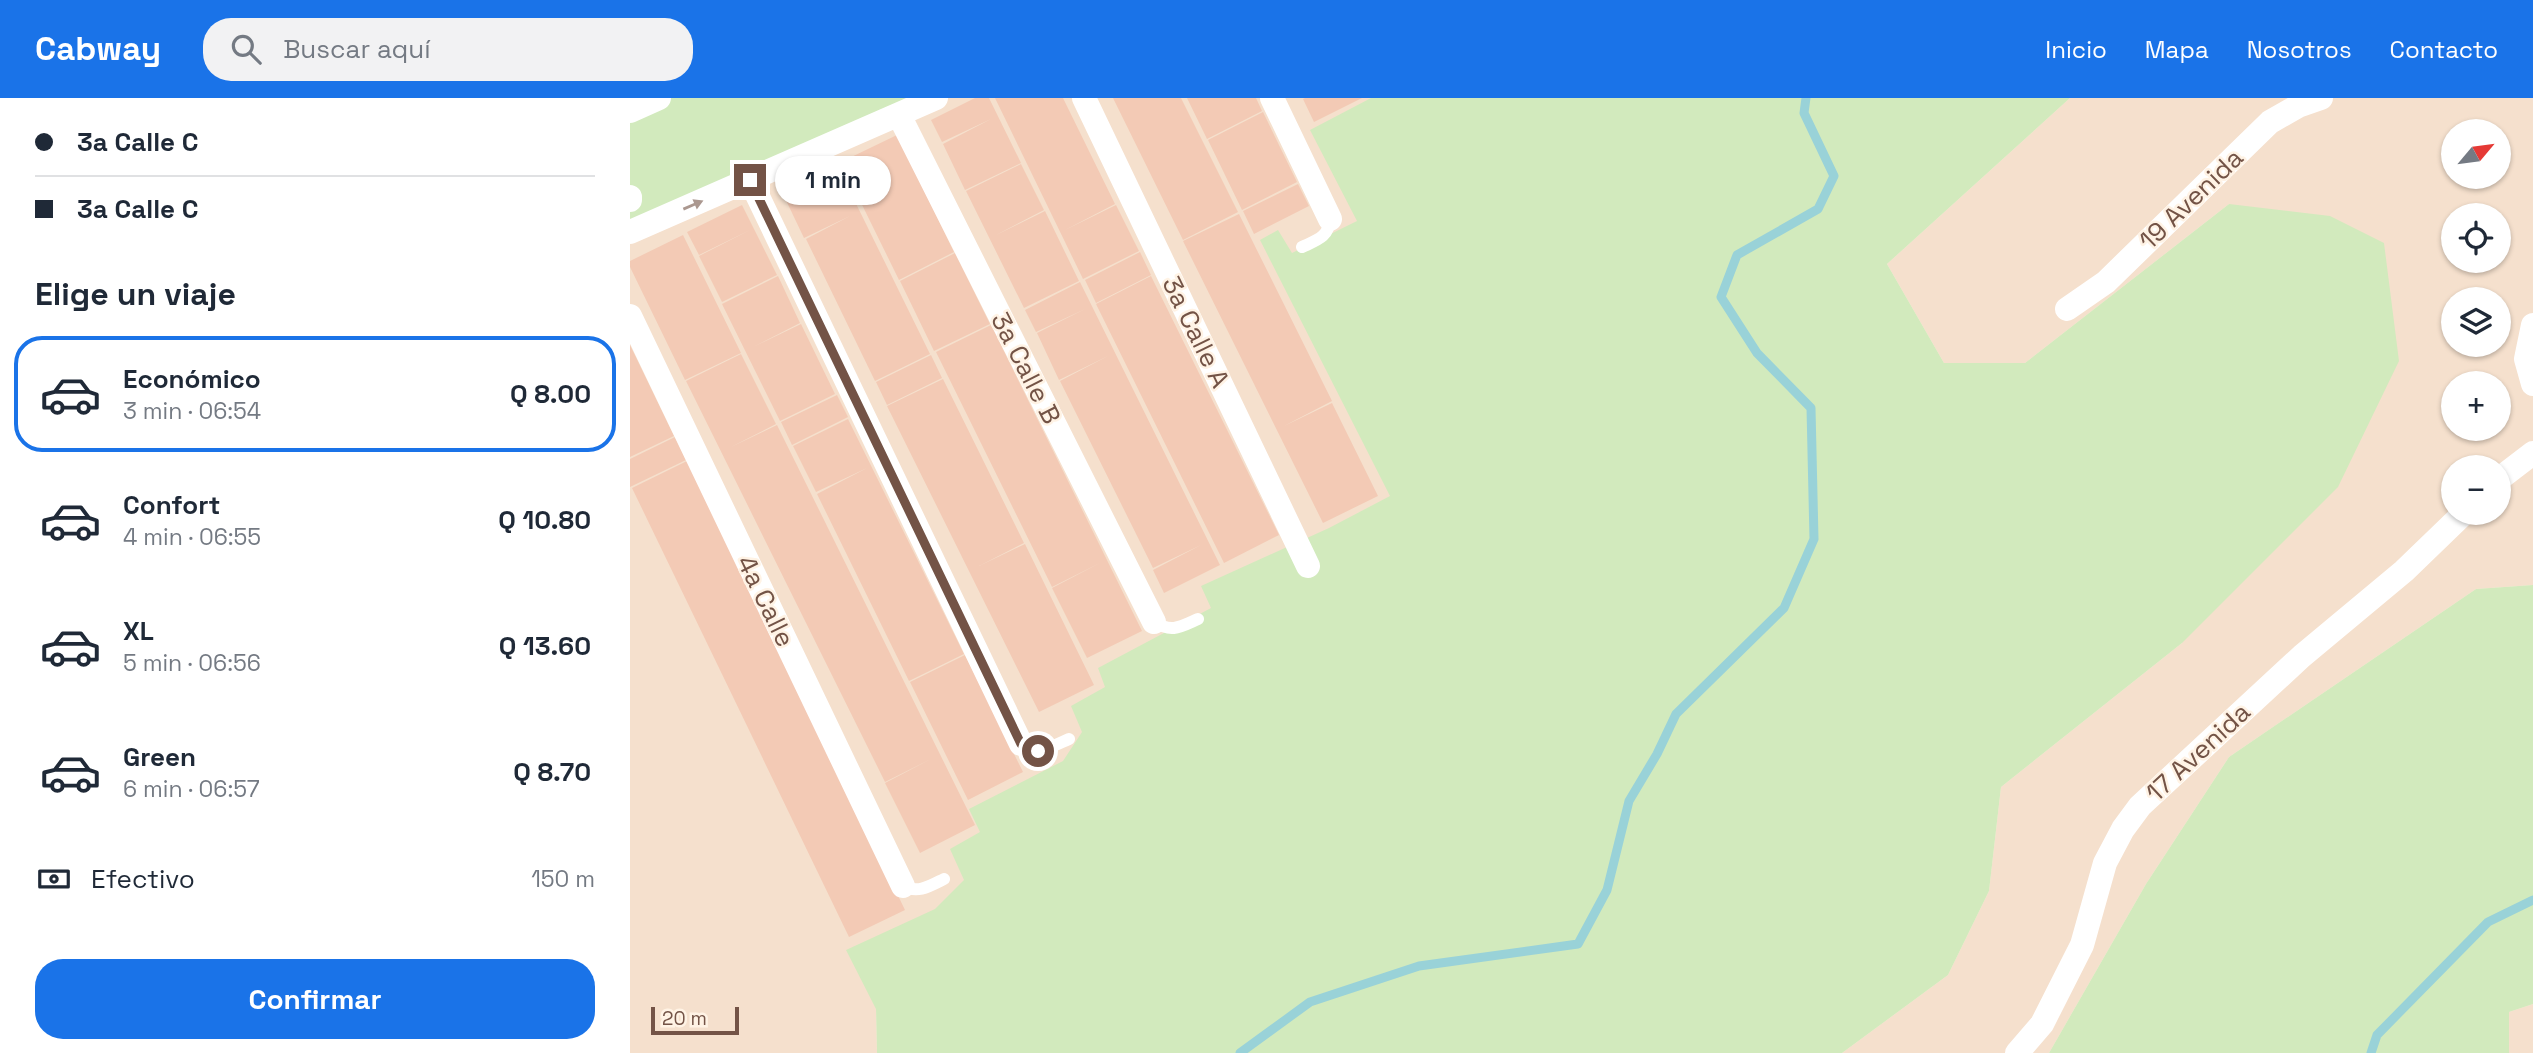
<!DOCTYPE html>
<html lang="es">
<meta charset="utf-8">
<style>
body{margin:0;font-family:"Space Grotesk",sans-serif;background:#f2f2f3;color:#1f2937;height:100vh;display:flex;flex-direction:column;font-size:26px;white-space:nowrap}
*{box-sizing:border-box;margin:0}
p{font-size:23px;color:#747a83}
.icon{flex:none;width:38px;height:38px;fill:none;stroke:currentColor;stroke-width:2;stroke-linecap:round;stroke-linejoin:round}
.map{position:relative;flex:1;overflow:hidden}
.side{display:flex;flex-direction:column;background:#fff;width:630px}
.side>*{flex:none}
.guide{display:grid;align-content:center;height:154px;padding:0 35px;background:#fff}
.needle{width:46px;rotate:61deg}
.buttons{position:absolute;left:1811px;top:21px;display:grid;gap:14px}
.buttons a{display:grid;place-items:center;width:70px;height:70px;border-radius:50%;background:#fff;box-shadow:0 2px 5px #0004;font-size:35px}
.scale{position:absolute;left:21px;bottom:18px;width:88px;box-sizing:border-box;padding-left:7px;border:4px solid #735346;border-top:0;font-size:19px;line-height:24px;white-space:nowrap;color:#735346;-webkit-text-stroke:5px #fff3e5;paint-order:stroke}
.end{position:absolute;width:32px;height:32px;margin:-16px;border:9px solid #735346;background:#fff;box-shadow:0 0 0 4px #fff}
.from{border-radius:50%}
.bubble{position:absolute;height:49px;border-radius:24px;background:#fff;box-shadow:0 2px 5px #0004;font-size:23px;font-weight:700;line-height:49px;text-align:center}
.guide b{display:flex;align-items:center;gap:24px;height:66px;font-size:26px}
.guide b+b{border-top:2px solid #e0e1e3}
.guide i{width:18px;height:18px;background:#1f2937}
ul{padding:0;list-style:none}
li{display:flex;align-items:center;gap:21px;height:116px;margin:0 14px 10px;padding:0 21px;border:4px solid transparent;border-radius:28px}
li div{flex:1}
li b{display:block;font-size:26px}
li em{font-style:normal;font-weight:700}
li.on{border-color:#1a73e8}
li>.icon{width:63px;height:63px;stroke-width:1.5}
h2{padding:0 35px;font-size:32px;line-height:84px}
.pay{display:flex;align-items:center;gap:18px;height:77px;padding:0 35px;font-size:26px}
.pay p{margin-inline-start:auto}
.primary-button{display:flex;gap:14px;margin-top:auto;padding:14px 35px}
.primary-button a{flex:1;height:80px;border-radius:28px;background:#1a73e8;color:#fff;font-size:28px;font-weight:700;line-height:80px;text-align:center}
header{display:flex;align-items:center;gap:42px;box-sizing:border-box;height:98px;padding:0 35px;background:#1a73e8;color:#fff}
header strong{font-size:33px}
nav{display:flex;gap:38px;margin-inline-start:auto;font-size:24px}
.search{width:490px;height:63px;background:#f2f2f3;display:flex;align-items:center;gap:18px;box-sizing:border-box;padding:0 24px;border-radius:28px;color:#747a83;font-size:26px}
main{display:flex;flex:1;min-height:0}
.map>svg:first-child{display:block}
.residential{fill:#f5e0cd;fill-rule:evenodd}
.green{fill:#d2eabd}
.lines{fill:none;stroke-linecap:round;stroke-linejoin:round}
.stream{stroke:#99d2d8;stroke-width:9}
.building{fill:#f3cab5}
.service{stroke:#fff;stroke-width:12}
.minor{stroke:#fff;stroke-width:24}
.oneway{fill:#ab9890}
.route{stroke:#735346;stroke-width:9}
.labels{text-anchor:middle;stroke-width:5;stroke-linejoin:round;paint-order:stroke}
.street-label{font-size:26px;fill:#735346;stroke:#fff3e5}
</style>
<header>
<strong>Cabway</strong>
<div class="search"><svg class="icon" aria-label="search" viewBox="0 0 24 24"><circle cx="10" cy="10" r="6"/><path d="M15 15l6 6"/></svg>Buscar aquí</div>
<nav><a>Inicio</a><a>Mapa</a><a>Nosotros</a><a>Contacto</a></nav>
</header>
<main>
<section class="side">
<div class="guide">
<b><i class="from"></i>3a Calle C</b>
<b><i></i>3a Calle C</b>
</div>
<h2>Elige un viaje</h2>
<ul>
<li class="on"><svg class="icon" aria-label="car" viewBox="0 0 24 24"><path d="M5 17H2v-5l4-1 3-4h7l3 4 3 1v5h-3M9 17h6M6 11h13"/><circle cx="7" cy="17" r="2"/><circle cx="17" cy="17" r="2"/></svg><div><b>Económico</b><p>3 min · 06:54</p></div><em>Q 8.00</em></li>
<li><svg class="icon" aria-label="car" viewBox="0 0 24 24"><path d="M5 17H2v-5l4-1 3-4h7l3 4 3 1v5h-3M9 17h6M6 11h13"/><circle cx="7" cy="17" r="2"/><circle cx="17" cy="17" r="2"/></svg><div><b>Confort</b><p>4 min · 06:55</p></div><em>Q 10.80</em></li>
<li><svg class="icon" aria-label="car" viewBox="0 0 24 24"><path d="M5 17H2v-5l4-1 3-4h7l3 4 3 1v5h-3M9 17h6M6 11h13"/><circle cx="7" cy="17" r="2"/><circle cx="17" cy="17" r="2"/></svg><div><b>XL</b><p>5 min · 06:56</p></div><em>Q 13.60</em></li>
<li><svg class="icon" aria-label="car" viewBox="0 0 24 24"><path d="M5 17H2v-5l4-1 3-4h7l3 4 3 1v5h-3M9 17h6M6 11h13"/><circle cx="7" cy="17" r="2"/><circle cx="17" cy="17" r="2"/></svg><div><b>Green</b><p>6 min · 06:57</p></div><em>Q 8.70</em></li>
</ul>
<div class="pay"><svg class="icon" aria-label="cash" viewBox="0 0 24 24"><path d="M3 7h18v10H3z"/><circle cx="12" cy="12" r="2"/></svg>Efectivo<p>150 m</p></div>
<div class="primary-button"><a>Confirmar</a></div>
</section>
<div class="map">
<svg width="1903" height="955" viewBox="0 0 1903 955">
<rect width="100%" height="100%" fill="#fdefdf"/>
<path class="residential" d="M0 0H762L823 386 246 911 247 955H0Z
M1440 0H1903V487L1846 491 1599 659 1516 786 1419 955H1212L1318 877 1359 793 1371 689 1552 545 1599 106 1395 265H1314L1257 166ZM1824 33H1869V79H1824ZM1824 117H1869V163H1824ZM1824 201H1869V247H1824ZM1824 285H1869V331H1824ZM1824 369H1869V415H1824Z
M1903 906V955H1879V914Z"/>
<path class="green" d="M29 0H306L0 134V13Z
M741 0H1440L1257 166 1314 265H1395L1599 106 1700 118 1754 145 1769 263 1708 389 1552 545 1371 689 1359 793 1318 877 1212 955H247L246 911 216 852 305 811 334 782 320 751 350 734 339 711 433 663 452 634 441 608 475 589 468 570 581 510 571 488 699 430 760 398 630 142 648 132 662 155 727 123 680 32Z
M1903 487V906L1879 914V955H1419L1516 786 1599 659 1846 491Z"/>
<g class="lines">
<path class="stream" d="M610 955 680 904 789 868 948 846 977 792 999 703 1027 656 1046 616 1154 510 1184 441 1181 310 1127 255 1091 199 1107 157 1188 111 1204 78 1174 15 1176 0
M1741 955 1747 937 1858 824 1903 802"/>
</g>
<path class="building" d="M345 0H359L391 65 335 92 313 46 361 21 312 44 301 22Z
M365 0H433L485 106 435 132 486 107 509 153 453 181Z
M483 0H551L608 114 553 142Z
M557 0H626L632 13 577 41Z
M675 0H732L684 24 673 1Z
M633 14 667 84 612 112 578 42Z
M267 37 324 154 269 182 211 64Z
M391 66 414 112 366 137 415 113 449 183 394 210 336 93Z
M207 67 300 256 245 283 176 141 220 118 174 140 152 94Z
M668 86 679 108 624 136 613 113Z
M112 107 147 177 92 204 69 158 120 132 69 157 57 134Z
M609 116 702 303 654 328 702 305 748 398 693 425 553 143Z
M53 137 111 255 55 282 0 169V163Z
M510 154 521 177 466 205 455 182Z
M325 155 360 226 304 253 270 183Z
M148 178 170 225 123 249 171 226 205 296 150 323 92 206Z
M521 178 649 437 594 465 466 206Z
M450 184 590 467 534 495 523 472 571 447 523 470 430 283 478 258 429 282 407 235 455 211 406 234 395 212Z
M361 227 512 533 457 560 422 490 470 465 422 489 306 254Z
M0 247 44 338 0 359Z
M111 256 146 326 101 349 147 327 345 727 290 755 255 685 301 661 255 684 56 283Z
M301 257 312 280 257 307 246 284Z
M313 281 394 445 349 468 395 446 464 587 409 614 257 308Z
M207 297 218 319 162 347 151 324Z
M218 321 334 556 279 583 187 396 237 370 186 394 163 348Z
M45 339 56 362 0 389V361Z
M57 363 275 812 219 839 2 390Z
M335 557 393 674 338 702 280 584Z"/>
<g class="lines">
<path class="service" d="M672 149C687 142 699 139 700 121
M524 524C542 535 550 529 568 521
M391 646C406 659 423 648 439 641
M273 788C288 796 300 788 314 781"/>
<path class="minor" d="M454 0 678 468
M642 0 700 121
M0 13 29 0
M269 17 524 524
M120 82 391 646
M0 99V102
M0 134 306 0
M1437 211 1476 184 1640 24 1668 8 1691 0
M0 218 273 788
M1903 227 1896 261 1903 286
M1869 381 1903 355
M1387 955 1412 926 1452 847 1475 765 1493 731 1510 708 1672 558 1774 473 1834 415"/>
</g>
<defs><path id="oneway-solid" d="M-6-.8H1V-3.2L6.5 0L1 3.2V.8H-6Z" transform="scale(1.75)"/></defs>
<use class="oneway" href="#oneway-solid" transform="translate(63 107) rotate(-23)"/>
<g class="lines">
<path class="route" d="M120 82 391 646 398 652 408 653"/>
</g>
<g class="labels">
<g class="street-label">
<text transform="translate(1561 101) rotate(-44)" y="9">19 Avenida</text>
<text transform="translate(566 234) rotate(64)" y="9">3a Calle A</text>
<text transform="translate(396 270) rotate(63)" y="9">3a Calle B</text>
<text transform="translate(136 503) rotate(64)" y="9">4a Calle</text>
<text transform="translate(1568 654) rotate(-43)" y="9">17 Avenida</text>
</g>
</g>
</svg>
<div class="buttons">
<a><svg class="needle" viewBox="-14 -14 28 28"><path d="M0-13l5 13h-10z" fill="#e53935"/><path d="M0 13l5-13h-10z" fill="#747a83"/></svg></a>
<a><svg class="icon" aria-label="locate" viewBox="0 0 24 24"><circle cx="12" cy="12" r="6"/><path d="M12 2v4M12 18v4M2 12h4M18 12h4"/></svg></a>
<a><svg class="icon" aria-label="layers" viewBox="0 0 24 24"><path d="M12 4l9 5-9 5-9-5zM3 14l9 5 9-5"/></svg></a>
<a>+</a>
<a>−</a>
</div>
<div class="scale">20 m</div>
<i class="end from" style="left:408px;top:653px"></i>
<i class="end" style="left:120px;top:82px"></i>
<div class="bubble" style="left:145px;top:58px;width:116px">1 min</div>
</div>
</main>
